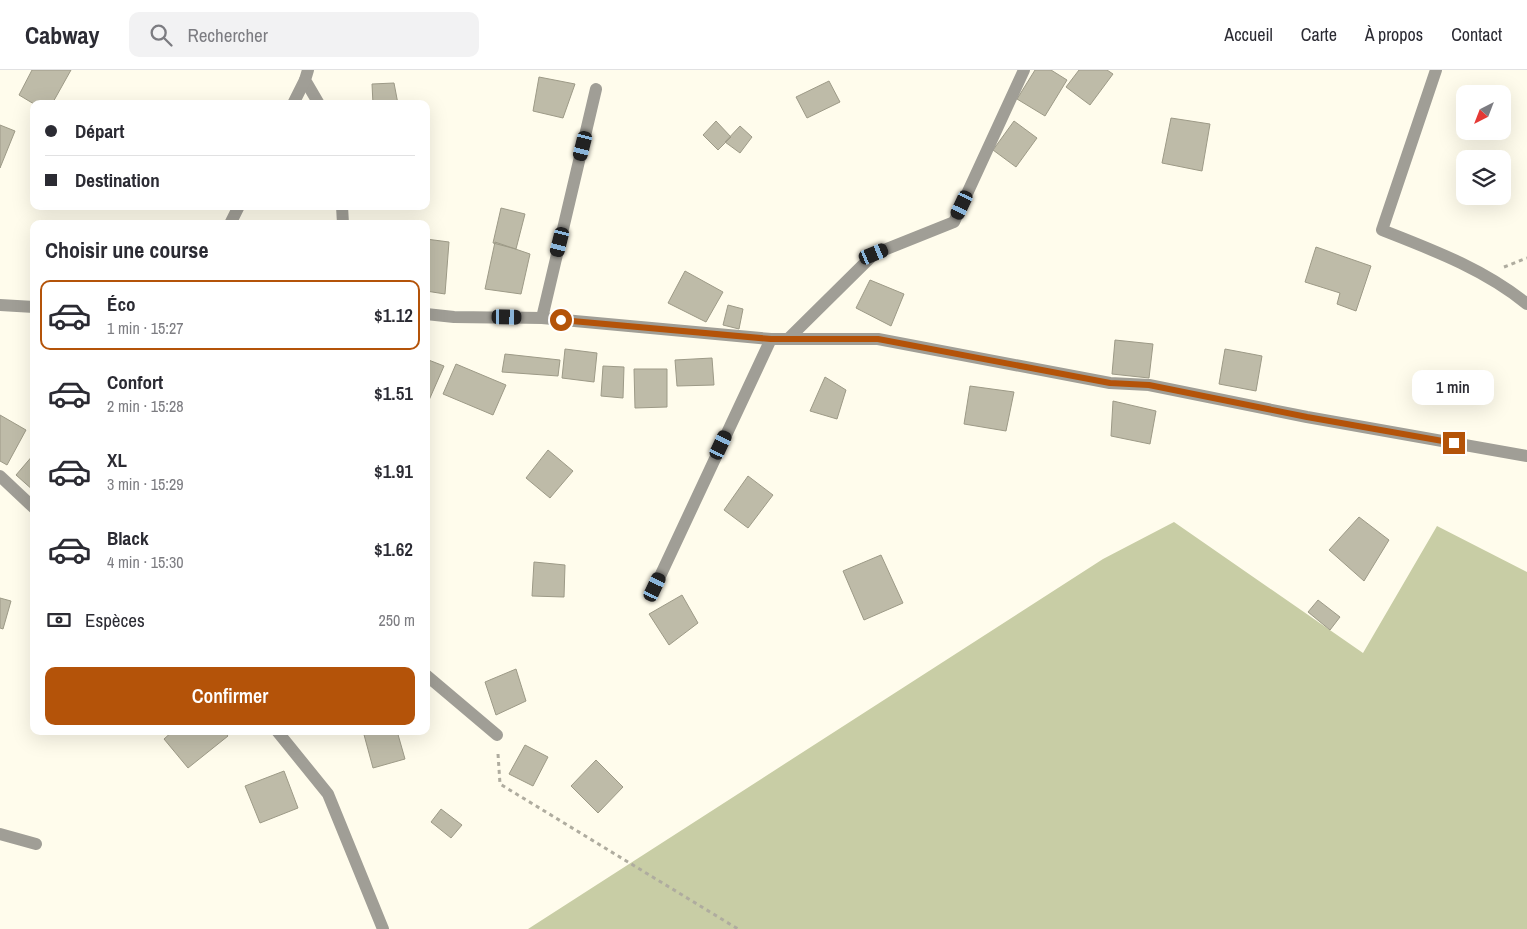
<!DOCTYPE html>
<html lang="fr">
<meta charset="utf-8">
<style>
body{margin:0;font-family:"Archivo Narrow",sans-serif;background:#f2f2f3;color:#2b2b33;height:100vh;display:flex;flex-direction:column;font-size:19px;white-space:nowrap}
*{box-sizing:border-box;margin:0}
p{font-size:16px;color:#7c7c81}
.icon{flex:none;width:28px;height:28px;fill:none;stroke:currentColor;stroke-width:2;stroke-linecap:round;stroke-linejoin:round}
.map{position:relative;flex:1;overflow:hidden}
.sheet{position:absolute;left:30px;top:150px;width:400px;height:515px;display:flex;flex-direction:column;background:#fff;border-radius:10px;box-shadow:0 5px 20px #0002}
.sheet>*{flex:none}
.banner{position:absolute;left:30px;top:30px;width:400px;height:110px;border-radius:10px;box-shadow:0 5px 20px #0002;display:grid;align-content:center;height:110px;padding:0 15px;background:#fff}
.needle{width:32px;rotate:222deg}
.controls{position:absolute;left:1456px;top:15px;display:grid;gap:10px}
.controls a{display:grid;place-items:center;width:55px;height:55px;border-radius:10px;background:#fff;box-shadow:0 5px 20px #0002;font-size:25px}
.end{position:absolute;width:22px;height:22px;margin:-11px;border:6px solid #b45309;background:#fff;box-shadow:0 0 0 2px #fff}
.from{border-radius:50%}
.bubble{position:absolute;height:35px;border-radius:10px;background:#fff;box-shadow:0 5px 20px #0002;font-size:16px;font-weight:600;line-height:35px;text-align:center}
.car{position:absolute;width:15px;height:30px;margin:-15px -8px;border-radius:6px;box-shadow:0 0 4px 1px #0007;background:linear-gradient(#222 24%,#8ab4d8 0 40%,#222 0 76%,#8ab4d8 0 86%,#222 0)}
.banner b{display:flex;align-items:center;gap:18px;height:48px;font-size:19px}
.banner b+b{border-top:1px solid #e1e1e2}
.banner i{width:12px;height:12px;background:#2b2b33}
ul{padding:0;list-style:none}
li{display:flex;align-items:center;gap:15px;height:70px;margin:0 10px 8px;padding:0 5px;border:2px solid transparent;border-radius:10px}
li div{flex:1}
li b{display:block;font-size:19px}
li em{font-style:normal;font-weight:600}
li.active{border-color:#b45309}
li>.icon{width:45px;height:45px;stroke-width:1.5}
h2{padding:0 15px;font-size:22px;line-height:60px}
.pay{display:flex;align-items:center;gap:12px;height:55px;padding:0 15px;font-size:19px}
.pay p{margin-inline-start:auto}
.cta{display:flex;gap:10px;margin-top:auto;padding:10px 15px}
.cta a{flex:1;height:58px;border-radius:10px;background:#b45309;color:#fff;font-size:20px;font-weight:600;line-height:58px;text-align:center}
header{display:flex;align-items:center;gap:30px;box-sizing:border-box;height:70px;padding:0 25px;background:#fff;border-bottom:1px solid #e1e1e2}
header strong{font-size:24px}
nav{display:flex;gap:28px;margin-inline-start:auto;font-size:18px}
.search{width:350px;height:45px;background:#f2f2f3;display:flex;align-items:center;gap:12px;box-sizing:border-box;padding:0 18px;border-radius:10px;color:#7c7c81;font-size:19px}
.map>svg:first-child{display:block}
.green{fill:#c8cda5}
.building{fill:#bebba8;stroke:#9d9a87}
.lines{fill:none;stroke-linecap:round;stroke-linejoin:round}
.path{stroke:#afac9f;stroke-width:3;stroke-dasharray:4 4;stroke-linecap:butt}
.lane{stroke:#a09e96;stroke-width:12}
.street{stroke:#a09e96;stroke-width:12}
.route{stroke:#b45309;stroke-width:6}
</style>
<header>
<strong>Cabway</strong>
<div class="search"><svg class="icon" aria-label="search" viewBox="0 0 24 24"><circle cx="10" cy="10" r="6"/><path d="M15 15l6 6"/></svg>Rechercher</div>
<nav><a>Accueil</a><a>Carte</a><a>À propos</a><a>Contact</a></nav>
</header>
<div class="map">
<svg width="1527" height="859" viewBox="0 0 1527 859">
<rect width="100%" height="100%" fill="#fffcec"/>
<path class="green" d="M1174 452 1363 583 1437 456 1527 502V859H528L1103 489Z"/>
<path class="building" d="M32 0H71L52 34H34L19 25Z
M1035 0H1051L1067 10 1045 46 1017 29Z
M1079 0H1107L1113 4 1090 35 1066 17Z
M539 7 575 14 563 48 533 41Z
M829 11 840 32 807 48 796 27Z
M394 13 398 34H373L372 14Z
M1171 48 1210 54 1202 101 1162 93Z
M716 51 731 67 718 80 703 65Z
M1014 51 1037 68 1016 97 993 80Z
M0 55 15 61 0 98Z
M740 56 752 67 740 83 725 72Z
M501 138 525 144 516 179 493 173Z
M426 169 449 172 445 224 426 221Z
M495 172 530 184 521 224 485 219Z
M1316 177 1371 196 1356 241 1337 234 1340 223 1305 212Z
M685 201 723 222 706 252 668 233Z
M870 210 904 224 891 256 856 238Z
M728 235 743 239 739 259 723 255Z
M1115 270 1153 274 1149 308 1112 304Z
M565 279 597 283 594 312 562 308Z
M1225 279 1262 286 1256 321 1219 314Z
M505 284 560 290 558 306 502 302Z
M712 288 714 315 677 316 675 290Z
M426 289 444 296 426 337Z
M456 294 506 315 493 345 443 324Z
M603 296 624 297 623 328 601 326Z
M634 299H667V337L635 338Z
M825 307 846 320 837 349 810 341Z
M970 316 1014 322 1006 361 964 354Z
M1113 331 1156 341 1150 374 1111 366Z
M0 345 26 360 7 395 0 391Z
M548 380 573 401 550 428 526 408Z
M34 384V421L16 405Z
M748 406 773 425 748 458 724 440Z
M1359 447 1389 470 1364 511 1329 480Z
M881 485 903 533 864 550 843 501Z
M534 492 565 495 564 527 532 526Z
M682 525 698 553 669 575 649 544Z
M0 528 11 531 3 559 0 558Z
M1318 530 1340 547 1330 560 1308 542Z
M516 599 526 631 496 645 485 612Z
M173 661H224L228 666 188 698 164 669Z
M363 661H397L405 689 373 698Z
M525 675 548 687 533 716 509 704Z
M596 690 623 717 598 743 571 716Z
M284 701 298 738 260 753 245 716Z
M441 739 462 755 451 768 431 752Z"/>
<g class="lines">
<path class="path" d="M1504 197 1527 188
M498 684 500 714 738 859"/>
<path class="lane" d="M308 0 305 10 319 34
M1436 0 1382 160C1433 180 1484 199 1527 234
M342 136 343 154
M542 248 596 19
M788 269 874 184 954 152 1024 0
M655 517 771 269
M0 764 36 774"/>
<path class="street" d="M293 34 305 10
M230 154 239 136
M0 235 34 237
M426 244 454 247 542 248 771 269H878L1110 313 1149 315 1307 347 1527 386
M0 406 34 438
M426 605 497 665
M277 661 328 724 383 859"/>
</g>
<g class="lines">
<path class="route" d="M561 250 771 269H878L1110 313 1149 315 1307 347 1454 373"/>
</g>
</svg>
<div class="controls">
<a><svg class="needle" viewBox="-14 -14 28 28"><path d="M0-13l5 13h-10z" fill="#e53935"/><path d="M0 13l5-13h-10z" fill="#7c7c81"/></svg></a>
<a><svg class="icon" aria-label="layers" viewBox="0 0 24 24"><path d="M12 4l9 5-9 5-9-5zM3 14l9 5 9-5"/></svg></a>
</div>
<i class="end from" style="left:561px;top:250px"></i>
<i class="end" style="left:1454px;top:373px"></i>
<div class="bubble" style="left:1412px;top:300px;width:82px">1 min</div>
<i class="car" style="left:583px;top:76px;rotate:194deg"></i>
<i class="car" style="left:962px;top:135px;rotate:205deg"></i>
<i class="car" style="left:560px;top:172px;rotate:194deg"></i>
<i class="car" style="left:874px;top:184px;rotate:68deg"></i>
<i class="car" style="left:507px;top:247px;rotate:91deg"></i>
<i class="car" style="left:721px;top:375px;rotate:25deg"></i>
<i class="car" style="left:655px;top:517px;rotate:25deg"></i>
<div class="banner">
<b><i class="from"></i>Départ</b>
<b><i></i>Destination</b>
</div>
<section class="sheet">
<h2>Choisir une course</h2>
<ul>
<li class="active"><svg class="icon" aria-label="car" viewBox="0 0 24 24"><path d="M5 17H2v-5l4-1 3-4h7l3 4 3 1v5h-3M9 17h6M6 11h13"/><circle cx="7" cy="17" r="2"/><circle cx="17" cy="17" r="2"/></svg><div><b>Éco</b><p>1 min · 15:27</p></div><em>$1.12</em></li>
<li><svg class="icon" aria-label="car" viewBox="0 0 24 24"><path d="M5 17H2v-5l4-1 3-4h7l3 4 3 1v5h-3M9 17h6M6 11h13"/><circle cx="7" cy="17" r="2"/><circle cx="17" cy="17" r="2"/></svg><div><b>Confort</b><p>2 min · 15:28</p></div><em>$1.51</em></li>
<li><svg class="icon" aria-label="car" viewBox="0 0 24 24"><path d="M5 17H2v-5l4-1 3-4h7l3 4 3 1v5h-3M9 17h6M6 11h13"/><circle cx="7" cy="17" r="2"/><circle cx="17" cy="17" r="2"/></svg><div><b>XL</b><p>3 min · 15:29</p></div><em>$1.91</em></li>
<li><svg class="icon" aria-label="car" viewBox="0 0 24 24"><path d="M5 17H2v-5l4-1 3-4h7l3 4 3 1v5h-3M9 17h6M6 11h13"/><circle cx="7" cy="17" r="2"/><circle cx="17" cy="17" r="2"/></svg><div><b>Black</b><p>4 min · 15:30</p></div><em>$1.62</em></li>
</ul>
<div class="pay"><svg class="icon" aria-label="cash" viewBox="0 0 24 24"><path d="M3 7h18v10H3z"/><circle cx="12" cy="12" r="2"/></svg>Espèces<p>250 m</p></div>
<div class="cta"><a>Confirmer</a></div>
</section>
</div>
